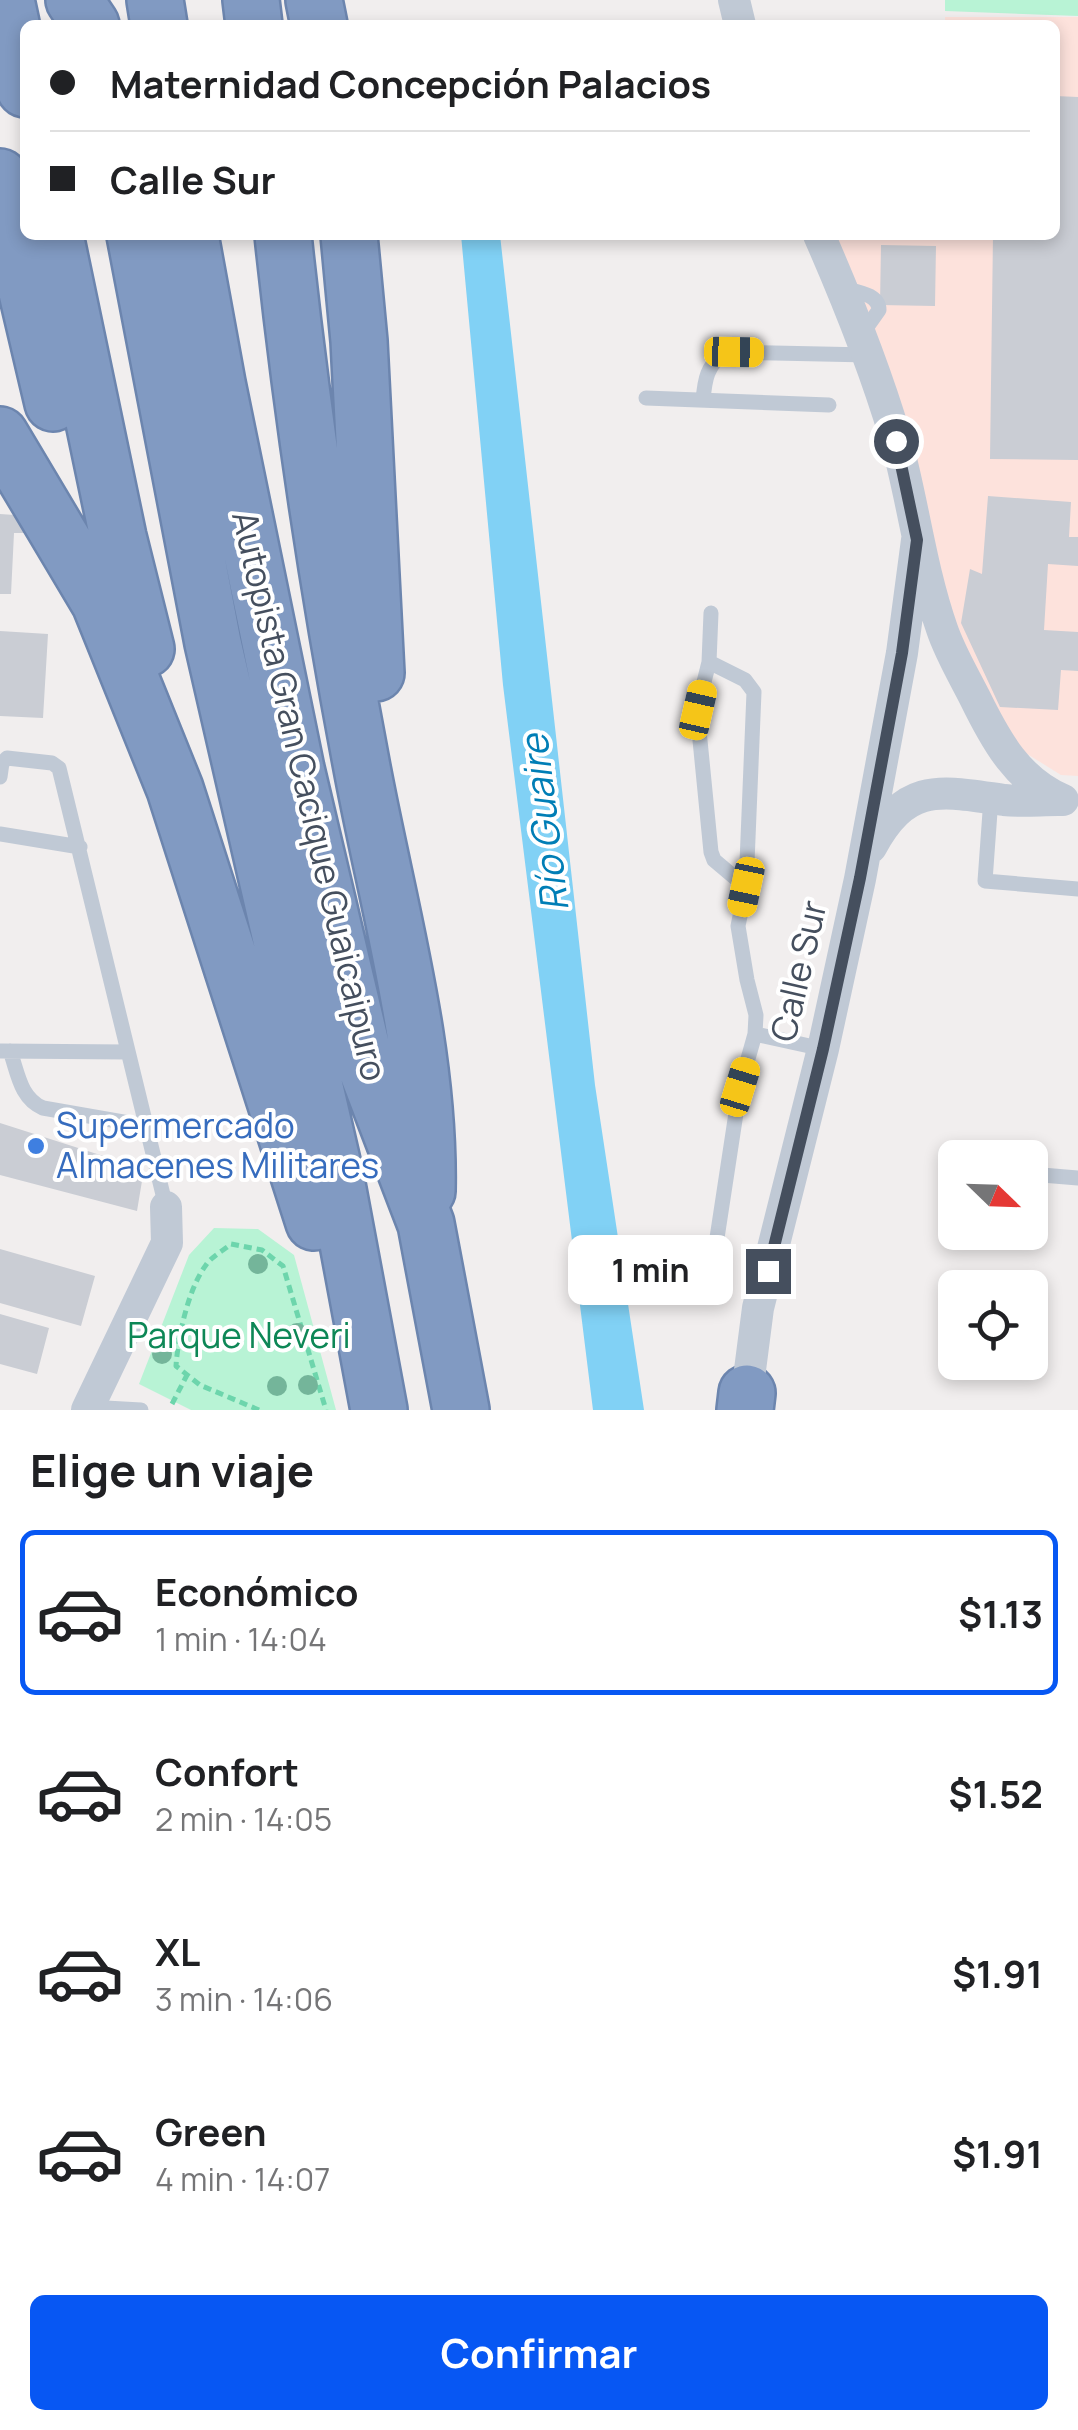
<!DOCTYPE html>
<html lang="es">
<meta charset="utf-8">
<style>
body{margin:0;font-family:Manrope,sans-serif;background:#f2f2f2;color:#202124;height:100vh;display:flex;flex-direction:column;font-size:38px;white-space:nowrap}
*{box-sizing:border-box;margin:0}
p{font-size:32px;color:#757577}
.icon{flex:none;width:55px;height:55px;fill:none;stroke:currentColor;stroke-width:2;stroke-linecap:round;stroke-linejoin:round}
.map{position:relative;height:1410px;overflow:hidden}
.drawer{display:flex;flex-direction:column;background:#fff;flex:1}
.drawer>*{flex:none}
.guide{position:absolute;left:20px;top:20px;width:1040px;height:220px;border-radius:15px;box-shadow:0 5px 15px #0003;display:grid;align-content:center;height:220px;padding:0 30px;background:#fff}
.needle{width:65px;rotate:113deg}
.fabs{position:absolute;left:938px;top:1140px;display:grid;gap:20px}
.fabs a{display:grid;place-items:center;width:110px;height:110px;border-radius:15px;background:#fff;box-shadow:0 5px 15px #0003;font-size:50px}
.end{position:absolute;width:45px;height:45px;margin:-22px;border:12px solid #454f5e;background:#fff;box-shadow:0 0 0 5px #fff}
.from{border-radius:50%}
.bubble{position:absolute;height:70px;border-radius:15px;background:#fff;box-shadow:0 5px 15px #0003;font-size:32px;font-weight:700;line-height:70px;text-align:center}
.car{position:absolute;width:30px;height:60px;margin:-30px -15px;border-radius:12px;box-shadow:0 0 8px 2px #0007;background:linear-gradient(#f5c518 24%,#345 0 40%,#f5c518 0 76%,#345 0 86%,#f5c518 0)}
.guide b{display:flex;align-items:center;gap:35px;height:95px;font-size:38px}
.guide b+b{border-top:2px solid #e0e0e0}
.guide i{width:25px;height:25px;background:#202124}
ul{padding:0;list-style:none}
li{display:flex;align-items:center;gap:30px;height:165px;margin:0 20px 15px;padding:0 10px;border:5px solid transparent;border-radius:15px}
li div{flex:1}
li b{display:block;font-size:38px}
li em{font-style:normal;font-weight:700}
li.active{border-color:#0757f3}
li>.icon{width:90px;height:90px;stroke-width:1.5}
h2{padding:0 30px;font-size:45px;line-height:120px}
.button{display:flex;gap:20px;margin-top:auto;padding:20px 30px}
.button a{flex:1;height:115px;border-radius:15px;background:#0757f3;color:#fff;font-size:40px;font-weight:700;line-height:115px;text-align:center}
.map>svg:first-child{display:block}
.medical{fill:#fde2dc}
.green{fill:#b8f3d5}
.water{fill:#81d1f5}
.building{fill:#cacdd4}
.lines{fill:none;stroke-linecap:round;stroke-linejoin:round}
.motorway-casing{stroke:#6c85ae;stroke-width:60}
.path{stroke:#6dd5ac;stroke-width:5;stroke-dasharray:8 5;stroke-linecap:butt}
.service{stroke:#c0c9d5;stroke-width:15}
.minor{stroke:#c0c9d5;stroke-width:32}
.motorway{stroke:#819ac2;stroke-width:55}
.tree{fill:#74b59a}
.route{stroke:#454f5e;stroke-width:12}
.shop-dot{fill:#3f7fe0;stroke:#fff;stroke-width:4}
.labels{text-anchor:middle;stroke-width:8;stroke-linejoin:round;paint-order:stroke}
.street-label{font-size:35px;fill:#454f5e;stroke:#fff}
.shop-label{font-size:35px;fill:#366cbe;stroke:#fff;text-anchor:start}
.park-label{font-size:35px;fill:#0d8756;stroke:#fff}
.water-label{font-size:38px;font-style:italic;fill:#007eb6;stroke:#fff}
</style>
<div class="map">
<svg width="1078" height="1410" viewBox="0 0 1078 1410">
<rect width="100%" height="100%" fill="#f1eeee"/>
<path class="medical" d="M945 17H1078V776L1061 775 1016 747 984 715 817 235H1055V25H945Z"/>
<path class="green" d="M945 0H1078V16L945 11Z
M214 1228 258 1229 294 1255 336 1410H191L139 1384 189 1255Z"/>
<path class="water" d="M461 235H500L595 1085 644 1410H593L503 685Z"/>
<path class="building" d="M1055 96 1078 97V460L990 459 993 235H1055Z
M881 245 936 246 935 306 880 305Z
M988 496 1071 502 1069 537H1078V566L1048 564 1044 630 1078 632V671L1061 670 1058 710 1000 707 961 623 970 569 982 574Z
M0 514 29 516 28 533H14L11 594H0Z
M0 631 48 634 43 718 0 716Z
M0 1123 144 1169 137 1211 0 1175Z
M0 1249 95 1276 81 1326 0 1303Z
M0 1314 49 1328 37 1374 0 1364Z"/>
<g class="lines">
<defs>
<path id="motorway" d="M6 0 25 89
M74 0 91 25
M155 0 159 25
M251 0 254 25
M314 0 319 25
M0 177 53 403
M55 235 118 537 146 649
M135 235 213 643 336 1179 379 1410
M190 235 217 383 296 769 367 1070 426 1224 461 1410
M283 235C302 415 329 595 363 773 389 910 430 1051 427 1191
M349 235 359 341 376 673
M0 435 100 603 175 789 314 1222
M745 1410 747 1393"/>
</defs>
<use href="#motorway" class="motorway-casing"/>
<path class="path" d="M156 1334 178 1341
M172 1404 187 1375
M259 1410 200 1385 176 1366C178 1337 188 1289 206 1265 211 1257 224 1250 231 1244L262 1250 283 1266 326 1410"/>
<path class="service" d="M843 288C857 292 879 294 879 310L862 334
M646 398 829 405
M703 400C705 378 707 367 724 352L869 355
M711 613 709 662 697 710 711 852 714 860 746 887
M709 662 745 680 754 692 746 887 738 926 747 980 756 1015 755 1034 740 1087 715 1251
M0 777 2 763 7 758 52 763 59 768 166 1207
M991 798 985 881 1078 889
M0 834 80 847
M755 1034 823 1049
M1 1051 127 1052
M10 1051C18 1073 20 1098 43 1108L146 1126
M953 1166H955
M1030 1174 1078 1178
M88 1407 141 1410"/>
<path class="minor" d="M734 0 740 25
M819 235C848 301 874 366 895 436 913 500 920 566 942 629 950 653 964 676 975 698 996 741 1018 781 1063 800
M871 847C907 781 940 791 1004 800 1021 802 1040 800 1058 800
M750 1406 747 1393 758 1308 823 1049 860 879 902 653 917 540
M87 1410 167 1243 166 1207"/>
<use href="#motorway" class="motorway"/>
</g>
<g class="tree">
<circle cx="258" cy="1264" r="10"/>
<circle cx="297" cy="1333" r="10"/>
<circle cx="162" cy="1354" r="10"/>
<circle cx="308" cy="1385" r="10"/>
<circle cx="277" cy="1386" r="10"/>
</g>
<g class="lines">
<path class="route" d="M768 1271 823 1049 860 878 902 653 917 540 896 441"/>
</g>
<circle class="shop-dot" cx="36" cy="1146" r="10"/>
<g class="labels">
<g class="street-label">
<text transform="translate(309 796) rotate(77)" y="12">Autopista Gran Cacique Guaicaipuro</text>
<text transform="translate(799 971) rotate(-77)" y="12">Calle Sur</text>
</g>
<g class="shop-label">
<text x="56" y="1138">Supermercado<tspan x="56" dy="40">Almacenes Militares</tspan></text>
</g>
<g class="park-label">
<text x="239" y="1348">Parque Neveri</text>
</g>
<g class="water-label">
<text transform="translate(545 823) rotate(-97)" y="13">Río Guaire</text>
</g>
</g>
</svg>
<div class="fabs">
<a><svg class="needle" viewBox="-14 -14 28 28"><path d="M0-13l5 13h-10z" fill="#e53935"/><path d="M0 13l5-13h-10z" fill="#757577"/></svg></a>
<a><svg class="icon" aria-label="locate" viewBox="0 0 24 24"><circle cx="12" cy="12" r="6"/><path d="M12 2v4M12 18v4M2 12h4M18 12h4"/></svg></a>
</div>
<i class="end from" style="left:896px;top:441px"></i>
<i class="end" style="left:768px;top:1271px"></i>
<div class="bubble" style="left:568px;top:1235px;width:165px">1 min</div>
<i class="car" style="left:734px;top:352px;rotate:91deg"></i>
<i class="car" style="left:698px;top:710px;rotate:13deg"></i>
<i class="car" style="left:746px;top:887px;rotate:192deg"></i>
<i class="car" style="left:740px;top:1087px;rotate:17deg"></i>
<div class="guide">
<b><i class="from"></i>Maternidad Concepción Palacios</b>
<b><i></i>Calle Sur</b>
</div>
</div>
<section class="drawer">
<h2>Elige un viaje</h2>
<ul>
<li class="active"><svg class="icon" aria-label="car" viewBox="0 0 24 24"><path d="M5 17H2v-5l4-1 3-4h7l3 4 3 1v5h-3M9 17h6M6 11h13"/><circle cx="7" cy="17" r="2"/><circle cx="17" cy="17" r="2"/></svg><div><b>Económico</b><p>1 min · 14:04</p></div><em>$1.13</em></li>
<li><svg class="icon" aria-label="car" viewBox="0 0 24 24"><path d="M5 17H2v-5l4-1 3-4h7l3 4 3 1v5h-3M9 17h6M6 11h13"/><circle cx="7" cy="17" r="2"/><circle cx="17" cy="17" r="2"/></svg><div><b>Confort</b><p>2 min · 14:05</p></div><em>$1.52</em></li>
<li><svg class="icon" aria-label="car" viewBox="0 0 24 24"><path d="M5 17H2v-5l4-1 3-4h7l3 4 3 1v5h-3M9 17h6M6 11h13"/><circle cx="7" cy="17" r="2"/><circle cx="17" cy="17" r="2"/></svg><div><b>XL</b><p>3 min · 14:06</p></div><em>$1.91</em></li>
<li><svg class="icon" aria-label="car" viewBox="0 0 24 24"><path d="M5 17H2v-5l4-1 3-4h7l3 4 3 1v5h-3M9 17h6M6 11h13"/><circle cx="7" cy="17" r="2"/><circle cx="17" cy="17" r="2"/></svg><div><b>Green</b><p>4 min · 14:07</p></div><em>$1.91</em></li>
</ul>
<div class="button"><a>Confirmar</a></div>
</section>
